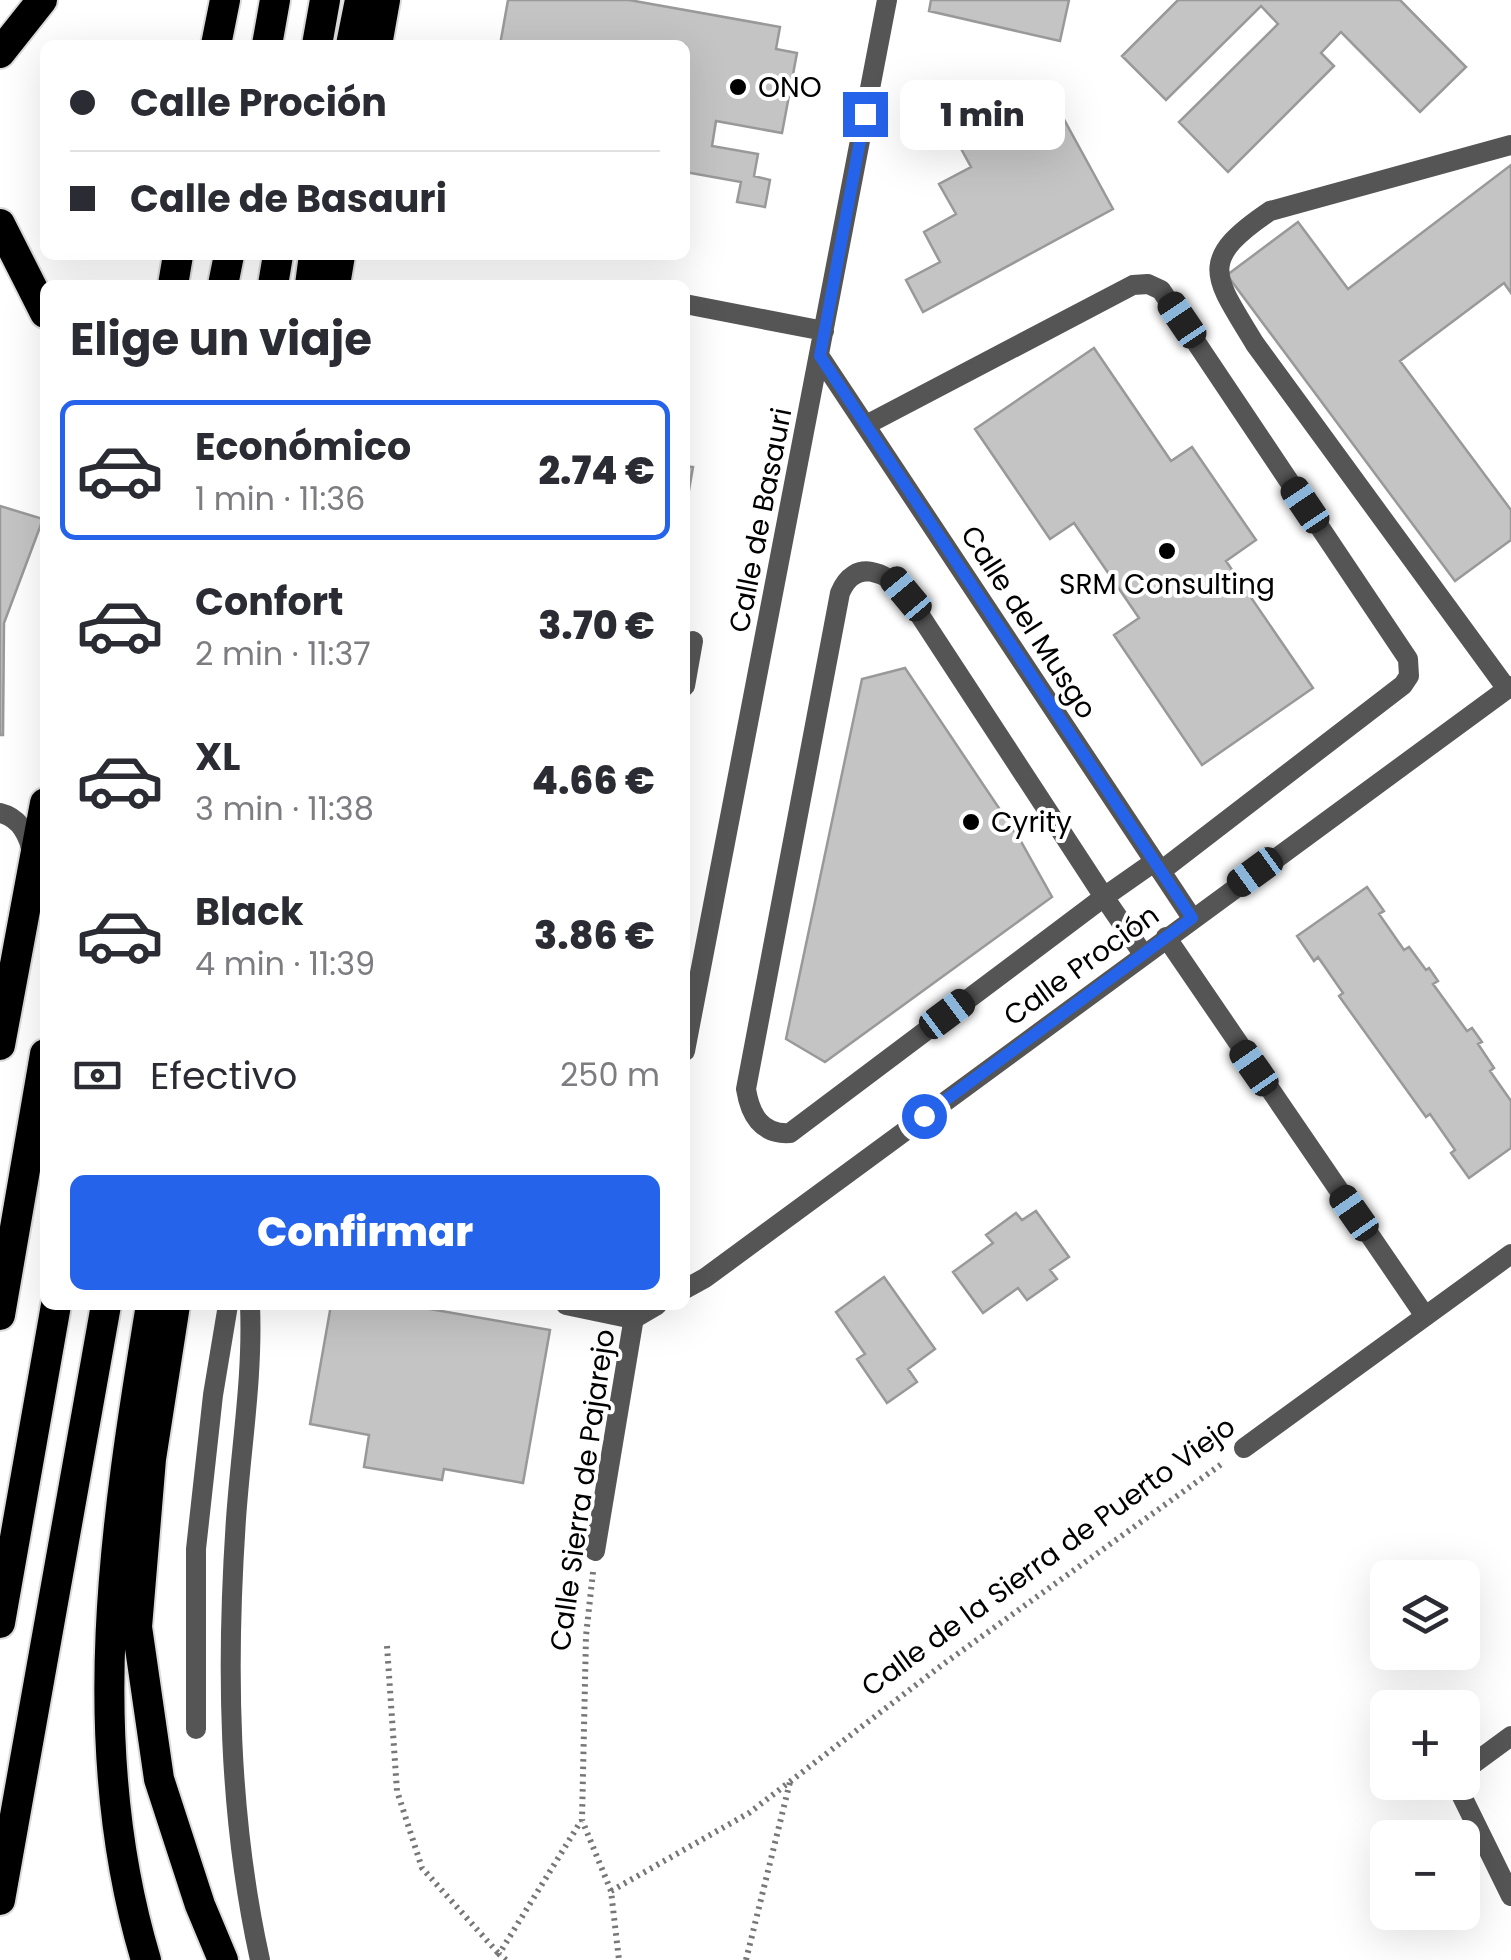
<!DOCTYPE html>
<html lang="es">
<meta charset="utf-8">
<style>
body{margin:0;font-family:Poppins,sans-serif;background:#f2f2f3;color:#2b2b33;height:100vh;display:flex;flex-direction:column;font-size:38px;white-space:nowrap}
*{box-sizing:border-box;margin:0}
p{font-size:32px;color:#7c7c81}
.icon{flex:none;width:55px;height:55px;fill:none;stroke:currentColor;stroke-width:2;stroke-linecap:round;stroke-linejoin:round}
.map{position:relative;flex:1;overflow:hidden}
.drawer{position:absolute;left:40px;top:280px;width:650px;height:1030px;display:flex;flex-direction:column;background:#fff;border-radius:15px;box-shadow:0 10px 40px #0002}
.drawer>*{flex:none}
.top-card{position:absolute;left:40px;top:40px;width:650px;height:220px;border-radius:15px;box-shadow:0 10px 40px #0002;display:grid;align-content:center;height:220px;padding:0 30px;background:#fff}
.controls{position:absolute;left:1370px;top:1560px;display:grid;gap:20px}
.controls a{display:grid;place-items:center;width:110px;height:110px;border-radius:15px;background:#fff;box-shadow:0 10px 40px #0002;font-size:50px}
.end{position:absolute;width:45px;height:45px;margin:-22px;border:12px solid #2563eb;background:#fff;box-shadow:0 0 0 5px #fff}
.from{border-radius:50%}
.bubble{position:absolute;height:70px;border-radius:15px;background:#fff;box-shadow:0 10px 40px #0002;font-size:32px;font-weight:800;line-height:70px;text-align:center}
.car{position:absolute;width:30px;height:60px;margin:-30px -15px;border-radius:12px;box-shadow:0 0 8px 2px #0007;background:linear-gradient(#222 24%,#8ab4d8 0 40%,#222 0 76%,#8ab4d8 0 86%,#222 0)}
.top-card b{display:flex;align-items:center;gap:35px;height:95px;font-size:38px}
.top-card b+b{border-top:2px solid #e1e1e2}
.top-card i{width:25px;height:25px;background:#2b2b33}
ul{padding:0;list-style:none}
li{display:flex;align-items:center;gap:30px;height:140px;margin:0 20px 15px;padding:0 10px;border:5px solid transparent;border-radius:15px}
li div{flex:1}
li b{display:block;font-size:38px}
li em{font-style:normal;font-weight:800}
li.active{border-color:#2563eb}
li>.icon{width:90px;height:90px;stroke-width:1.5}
h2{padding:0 30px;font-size:45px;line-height:120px}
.pay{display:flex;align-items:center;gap:25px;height:110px;padding:0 30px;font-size:38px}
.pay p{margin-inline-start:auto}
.cta{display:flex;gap:20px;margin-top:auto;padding:20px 30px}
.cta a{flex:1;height:115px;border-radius:15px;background:#2563eb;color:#fff;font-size:40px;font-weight:800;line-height:115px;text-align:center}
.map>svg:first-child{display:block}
.building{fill:#c4c4c4;stroke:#999;stroke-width:2.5}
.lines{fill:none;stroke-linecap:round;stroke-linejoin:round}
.motorway-casing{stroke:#dbdbdb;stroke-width:34}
.path{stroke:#777;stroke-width:6;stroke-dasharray:2.5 5;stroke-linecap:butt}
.service{stroke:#555;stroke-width:20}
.minor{stroke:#555;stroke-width:20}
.motorway{stroke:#000;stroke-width:30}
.route{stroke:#2563eb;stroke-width:12}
.poi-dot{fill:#000;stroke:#fff;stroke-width:4}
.labels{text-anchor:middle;stroke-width:8;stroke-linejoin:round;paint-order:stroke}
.poi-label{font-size:28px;fill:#000;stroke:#fff;text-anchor:start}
.street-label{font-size:28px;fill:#000;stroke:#fff}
</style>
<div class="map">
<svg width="1511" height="1960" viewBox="0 0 1511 1960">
<rect width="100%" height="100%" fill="#fff"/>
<path class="building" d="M508 0H629L780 27 776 49 797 53 782 133 716 121 712 146 758 154 754 176 770 180 765 207 737 202 741 182 685 172V45H500Z
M931 0H1069L1060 41 929 11Z
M1178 0H1400L1466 67 1420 112 1341 32 1321 53 1334 66 1228 172 1179 122 1278 24 1261 6 1166 100 1122 56Z
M1011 102 1028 132 1061 114 1113 209 923 312 906 280 940 262 924 232 956 214 939 184 971 167 953 134Z
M1511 165V293L1504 283 1400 361 1511 510V540L1455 581 1227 275 1298 222 1348 289Z
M1094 348 1171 461 1192 447 1256 540 1226 561 1313 688 1202 765 1114 635 1139 618 1074 523 1050 539 975 429Z
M685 466 693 467 685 513Z
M0 506 43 519 4 623 3 735H0Z
M905 668 1019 838 1052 897 825 1062 786 1039 862 679Z
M1367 887 1384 911 1379 914 1404 950 1409 947 1426 970 1429 968 1438 981 1433 984 1467 1031 1472 1028 1482 1042 1478 1044 1494 1068 1490 1071 1511 1101V1148L1469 1178 1451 1153 1455 1150 1430 1114 1426 1117 1339 996 1343 993 1318 957 1314 961 1297 936Z
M1036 1211 1069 1257 1050 1270 1057 1279 1027 1300 1018 1288 983 1313 953 1272 993 1243 986 1235 1016 1213 1022 1220Z
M884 1277 935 1349 908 1369 917 1382 887 1403 857 1359 865 1354 836 1312Z
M331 1305H407L550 1330 523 1483 444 1469 442 1480 364 1467 369 1435 310 1424Z"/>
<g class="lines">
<defs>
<path id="motorway" d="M216 45 225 0
M267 45 275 0
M317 45 325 0
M351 45 360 0
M377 45 385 0
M0 53 42 0
M0 224 45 313
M173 285 178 255
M223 285 229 255
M273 285 278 255
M310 285 314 255
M335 285 340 255
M0 1045 45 803
M175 1305 151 1459 137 1627 159 1779 200 1905 223 1960
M0 1315 45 1054
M0 1623 56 1305
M0 1900 106 1305
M146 1960C81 1744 115 1522 151 1305"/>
</defs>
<use href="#motorway" class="motorway-casing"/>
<path class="path" d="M593 1572 586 1636 582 1820 611 1891 619 1960
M387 1646 397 1791 422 1868 499 1954
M611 1891 749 1813 942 1665 1223 1463
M506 1960 499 1954 581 1821
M746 1960 790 1782"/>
<path class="service" d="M866 425 1133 285 1148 284 1161 290 1408 659 1409 676 1403 685 1161 871
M685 686 693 641
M1507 689 1255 344C1214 276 1196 261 1270 211L1511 145
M1166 937 1425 1316
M1143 954 1104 897 790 1133C761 1135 750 1114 746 1089L840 593C855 557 886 572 906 594L1104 897 1154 862
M250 1305C253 1377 241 1447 236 1519 226 1666 228 1815 260 1960
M196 1729V1549L213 1395 228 1305"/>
<path class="minor" d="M685 304 824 331
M820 357 1192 918
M0 813C21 818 29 836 33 856
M685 1051 887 0
M685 1289 705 1278 1511 686
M566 1305 633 1319 657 1305
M1244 1448 1511 1254
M595 1551 636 1305
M1462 1772 1511 1736
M1455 1782 1511 1896"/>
<use href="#motorway" class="motorway"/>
</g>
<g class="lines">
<path class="route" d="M865 114 820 356 1192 918 924 1116"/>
</g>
<g class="poi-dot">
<circle cx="738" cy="87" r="10"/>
<circle cx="1167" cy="551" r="10"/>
<circle cx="971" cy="822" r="10"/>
</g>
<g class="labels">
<g class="poi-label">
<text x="758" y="97">ONO</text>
<text x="1167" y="594" text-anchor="middle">SRM Consulting</text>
<text x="991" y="832">Cyrity</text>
</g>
<g class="street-label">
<text transform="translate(760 520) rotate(-79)" y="10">Calle de Basauri</text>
<text transform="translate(1029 622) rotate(57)" y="10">Calle del Musgo</text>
<text transform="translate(1081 965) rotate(-36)" y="10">Calle Proción</text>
<text transform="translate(582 1490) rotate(-82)" y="10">Calle Sierra de Pajarejo</text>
<text transform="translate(1048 1556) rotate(-36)" y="10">Calle de la Sierra de Puerto Viejo</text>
</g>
</g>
</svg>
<div class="controls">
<a><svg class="icon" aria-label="layers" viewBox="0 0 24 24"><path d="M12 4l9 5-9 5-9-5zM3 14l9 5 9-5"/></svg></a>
<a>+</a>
<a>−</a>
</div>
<i class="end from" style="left:924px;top:1116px"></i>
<i class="end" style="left:865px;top:114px"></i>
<div class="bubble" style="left:900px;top:80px;width:165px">1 min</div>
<i class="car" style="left:1182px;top:320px;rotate:326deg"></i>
<i class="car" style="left:1305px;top:505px;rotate:326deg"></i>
<i class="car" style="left:906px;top:594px;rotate:320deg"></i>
<i class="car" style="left:1255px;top:872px;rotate:234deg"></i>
<i class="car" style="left:947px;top:1014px;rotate:53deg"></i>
<i class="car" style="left:1254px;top:1068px;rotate:325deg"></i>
<i class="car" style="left:1354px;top:1213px;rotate:325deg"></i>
<div class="top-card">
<b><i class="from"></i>Calle Proción</b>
<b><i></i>Calle de Basauri</b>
</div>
<section class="drawer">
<h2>Elige un viaje</h2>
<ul>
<li class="active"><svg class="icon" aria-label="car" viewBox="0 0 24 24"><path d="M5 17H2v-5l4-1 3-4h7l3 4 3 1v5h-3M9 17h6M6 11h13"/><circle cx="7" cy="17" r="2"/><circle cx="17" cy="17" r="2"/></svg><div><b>Económico</b><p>1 min · 11:36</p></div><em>2.74 €</em></li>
<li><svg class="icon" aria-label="car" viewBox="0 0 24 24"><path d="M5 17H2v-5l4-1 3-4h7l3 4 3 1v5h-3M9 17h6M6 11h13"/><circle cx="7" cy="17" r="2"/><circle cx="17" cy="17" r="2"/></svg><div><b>Confort</b><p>2 min · 11:37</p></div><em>3.70 €</em></li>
<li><svg class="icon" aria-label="car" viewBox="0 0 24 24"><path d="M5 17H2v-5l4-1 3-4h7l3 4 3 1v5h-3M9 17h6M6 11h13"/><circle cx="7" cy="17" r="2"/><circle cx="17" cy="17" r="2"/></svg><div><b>XL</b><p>3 min · 11:38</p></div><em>4.66 €</em></li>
<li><svg class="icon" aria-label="car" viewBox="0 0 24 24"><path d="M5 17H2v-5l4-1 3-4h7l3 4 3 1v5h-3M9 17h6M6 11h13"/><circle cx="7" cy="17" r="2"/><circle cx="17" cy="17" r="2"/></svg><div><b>Black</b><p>4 min · 11:39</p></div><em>3.86 €</em></li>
</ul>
<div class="pay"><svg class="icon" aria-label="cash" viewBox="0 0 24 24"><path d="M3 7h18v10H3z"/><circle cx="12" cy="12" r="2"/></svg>Efectivo<p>250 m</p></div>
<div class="cta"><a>Confirmar</a></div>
</section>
</div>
